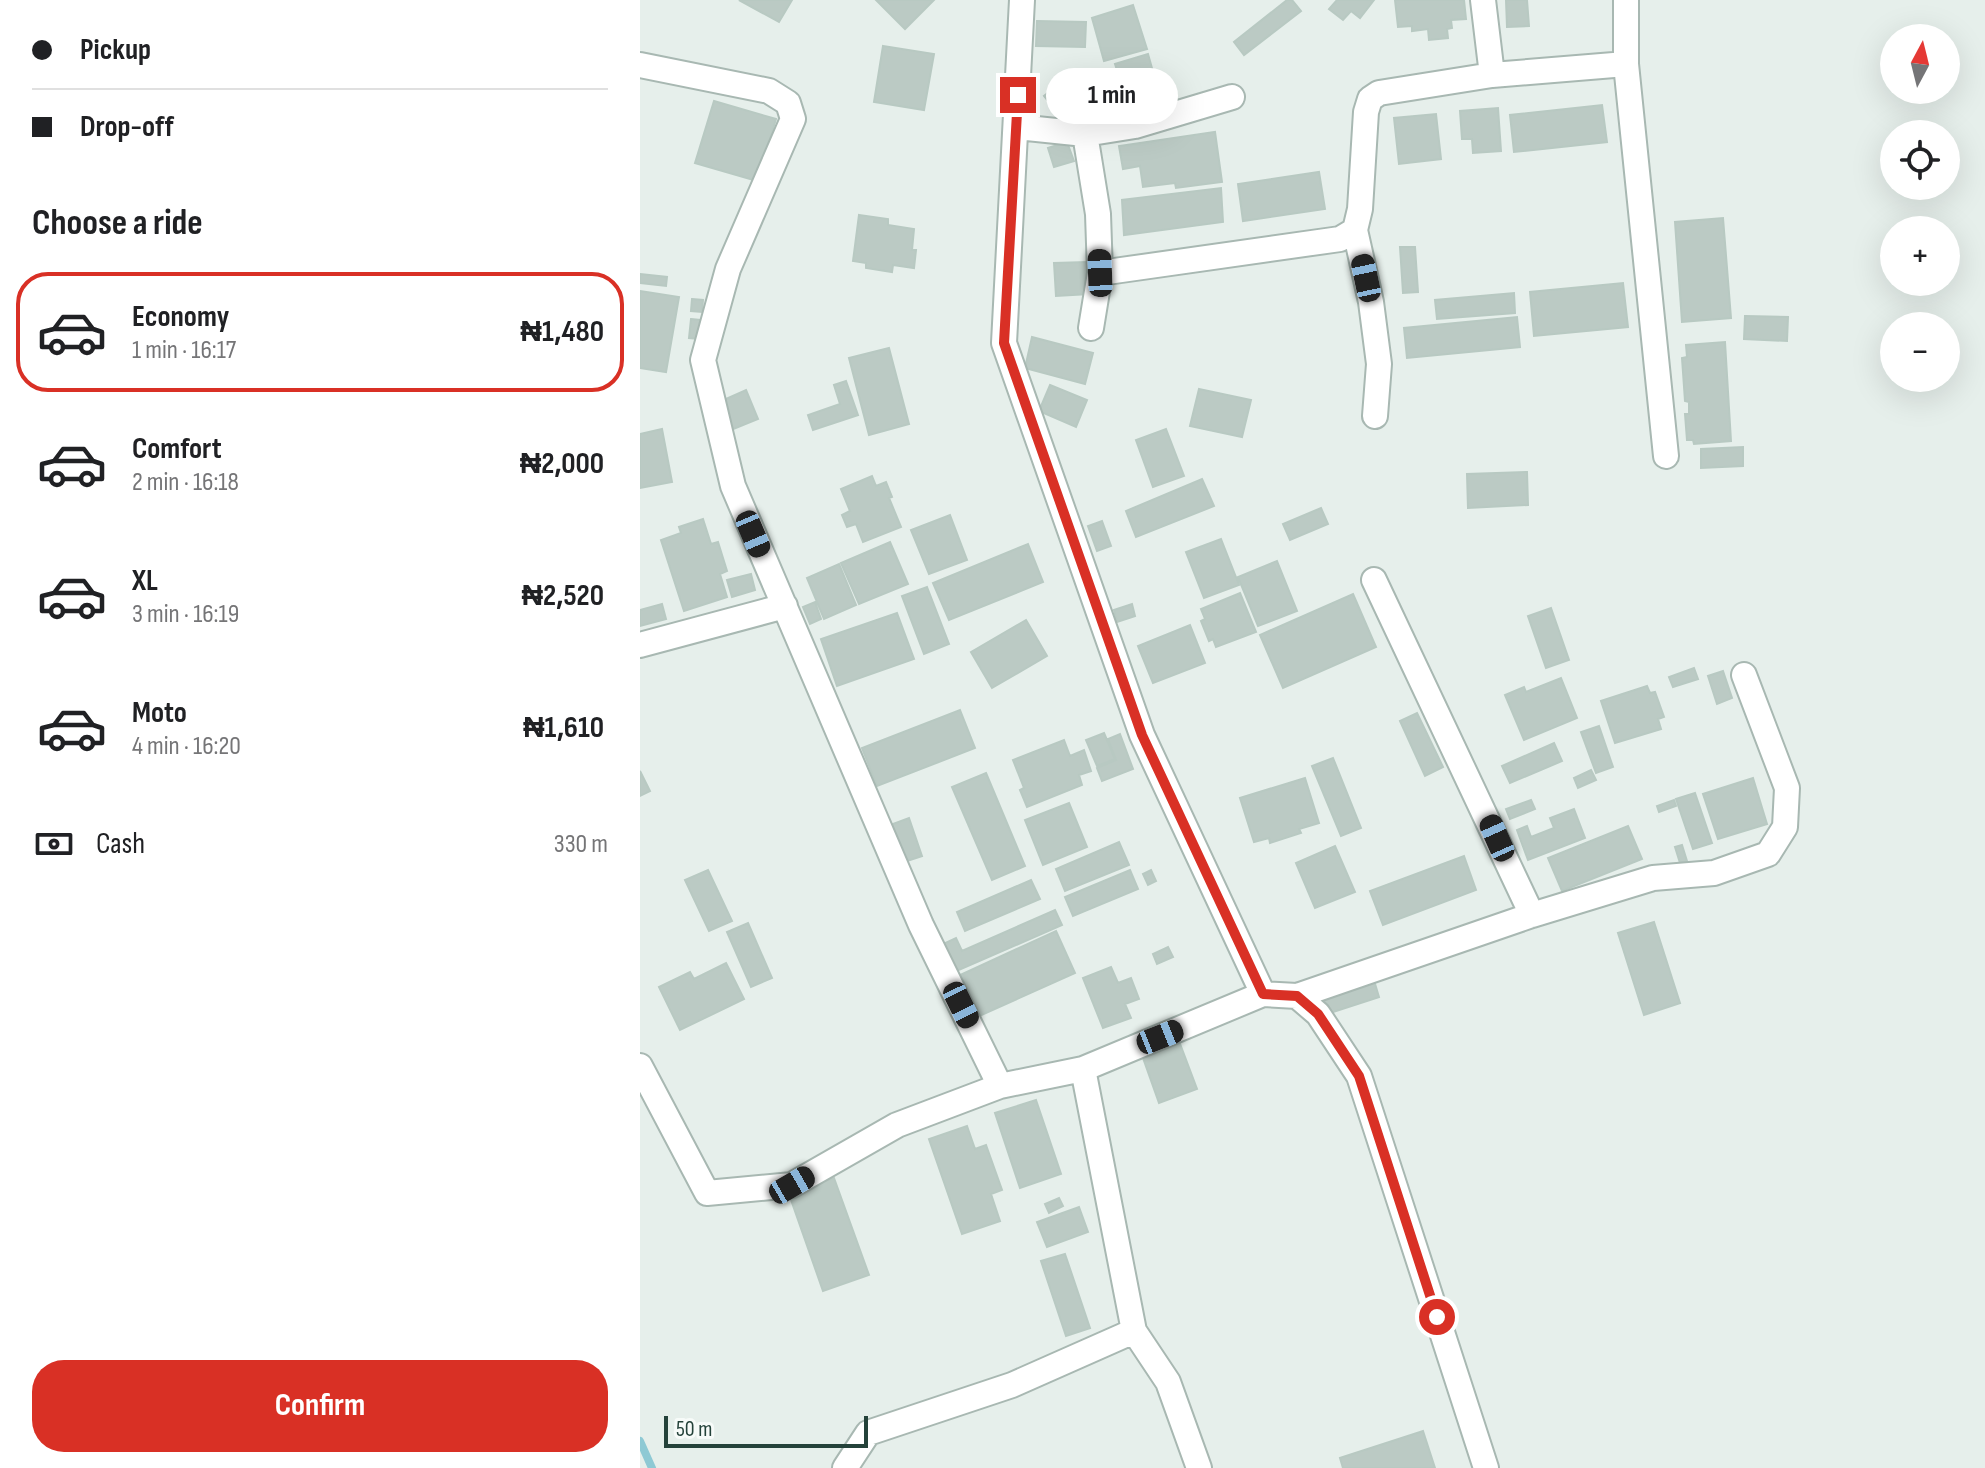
<!DOCTYPE html>
<meta charset="utf-8">
<style>
body{margin:0;font-family:"Sofia Sans Condensed",sans-serif;background:#f6f6f6;color:#202124;height:100vh;display:flex;flex-direction:column;font-size:30px;white-space:nowrap}
*{box-sizing:border-box;margin:0}
p{font-size:26px;color:#757577}
.icon{flex:none;width:44px;height:44px;fill:none;stroke:currentColor;stroke-width:2;stroke-linecap:round;stroke-linejoin:round}
.map{position:relative;flex:1;overflow:hidden}
.side{display:flex;flex-direction:column;background:#fff;width:640px}
.side>*{flex:none}
.guide{display:grid;align-content:center;height:176px;padding:0 32px;background:#fff}
.needle{width:52px;rotate:7deg}
.controls{position:absolute;left:1240px;top:24px;display:grid;gap:16px}
.controls a{display:grid;place-items:center;width:80px;height:80px;border-radius:50%;background:#fff;box-shadow:0 8px 32px #0002;font-size:40px}
.scale{position:absolute;left:24px;bottom:20px;width:204px;box-sizing:border-box;padding-left:8px;border:4px solid #24423a;border-top:0;font-size:22px;line-height:28px;white-space:nowrap;color:#24423a;-webkit-text-stroke:6px #f7fbf9;paint-order:stroke}
.end{position:absolute;width:36px;height:36px;margin:-18px;border:10px solid #d93025;background:#fff;box-shadow:0 0 0 4px #fff}
.from{border-radius:50%}
.bubble{position:absolute;height:56px;border-radius:28px;background:#fff;box-shadow:0 8px 32px #0002;font-size:26px;font-weight:700;line-height:56px;text-align:center}
.car{position:absolute;width:24px;height:48px;margin:-24px -12px;border-radius:10px;box-shadow:0 0 6px 2px #0007;background:linear-gradient(#222 24%,#8ab4d8 0 40%,#222 0 76%,#8ab4d8 0 86%,#222 0)}
.guide b{display:flex;align-items:center;gap:28px;height:76px;font-size:30px}
.guide b+b{border-top:2px solid #e0e0e0}
.guide i{width:20px;height:20px;background:#202124}
ul{padding:0;list-style:none}
li{display:flex;align-items:center;gap:24px;height:120px;margin:0 16px 12px;padding:0 16px;border:4px solid transparent;border-radius:32px}
li div{flex:1}
li b{display:block;font-size:30px}
li em{font-style:normal;font-weight:700}
li.on{border-color:#d93025}
li>.icon{width:72px;height:72px;stroke-width:1.5}
h2{padding:0 32px;font-size:36px;line-height:96px}
.pay{display:flex;align-items:center;gap:20px;height:88px;padding:0 32px;font-size:30px}
.pay p{margin-inline-start:auto}
.action{display:flex;gap:16px;margin-top:auto;padding:16px 32px}
.action a{flex:1;height:92px;border-radius:32px;background:#d93025;color:#fff;font-size:32px;font-weight:700;line-height:92px;text-align:center}
main{display:flex;flex:1;min-height:0}
.map>svg:first-child{display:block}
.lines{fill:none;stroke-linecap:round;stroke-linejoin:round}
.stream{stroke:#8ec9d4;stroke-width:8}
.building{fill:#bbcac4;stroke:#b8c9c2;stroke-width:2}
.minor-casing{stroke:#a8b8b2;stroke-width:28}
.minor{stroke:#fff;stroke-width:24}
.route{stroke:#d93025;stroke-width:10}
</style>
<main>
<section class="side">
<div class="guide">
<b><i class="from"></i>Pickup</b>
<b><i></i>Drop-off</b>
</div>
<h2>Choose a ride</h2>
<ul>
<li class="on"><svg class="icon" aria-label="car" viewBox="0 0 24 24"><path d="M5 17H2v-5l4-1 3-4h7l3 4 3 1v5h-3M9 17h6M6 11h13"/><circle cx="7" cy="17" r="2"/><circle cx="17" cy="17" r="2"/></svg><div><b>Economy</b><p>1 min · 16:17</p></div><em>₦1,480</em></li>
<li><svg class="icon" aria-label="car" viewBox="0 0 24 24"><path d="M5 17H2v-5l4-1 3-4h7l3 4 3 1v5h-3M9 17h6M6 11h13"/><circle cx="7" cy="17" r="2"/><circle cx="17" cy="17" r="2"/></svg><div><b>Comfort</b><p>2 min · 16:18</p></div><em>₦2,000</em></li>
<li><svg class="icon" aria-label="car" viewBox="0 0 24 24"><path d="M5 17H2v-5l4-1 3-4h7l3 4 3 1v5h-3M9 17h6M6 11h13"/><circle cx="7" cy="17" r="2"/><circle cx="17" cy="17" r="2"/></svg><div><b>XL</b><p>3 min · 16:19</p></div><em>₦2,520</em></li>
<li><svg class="icon" aria-label="car" viewBox="0 0 24 24"><path d="M5 17H2v-5l4-1 3-4h7l3 4 3 1v5h-3M9 17h6M6 11h13"/><circle cx="7" cy="17" r="2"/><circle cx="17" cy="17" r="2"/></svg><div><b>Moto</b><p>4 min · 16:20</p></div><em>₦1,610</em></li>
</ul>
<div class="pay"><svg class="icon" aria-label="cash" viewBox="0 0 24 24"><path d="M3 7h18v10H3z"/><circle cx="12" cy="12" r="2"/></svg>Cash<p>330 m</p></div>
<div class="action"><a>Confirm</a></div>
</section>
<div class="map">
<svg width="1345" height="1468" viewBox="0 0 1345 1468">
<rect width="100%" height="100%" fill="#e6efeb"/>
<g class="lines">
<path class="stream" d="M0 1441 12 1468"/>
</g>
<path class="building" d="M99 0H152L139 22Z
M236 0H294L265 29Z
M647 0H652L661 11 604 55 594 42Z
M697 0H734L720 18 711 11 703 20 689 9Z
M755 0H824L826 19 811 20 812 28 807 29 808 38 789 40 788 29 772 31V26L758 27Z
M866 0H887L889 26 867 27Z
M493 5 507 49 464 61 452 18Z
M397 21 446 22 445 47 396 46Z
M243 46 294 54 284 110 234 102Z
M508 54 519 93 487 102 475 64Z
M422 82 434 97 416 111 404 96Z
M74 101 136 119 117 181 55 163Z
M516 102 519 114 496 119 493 106Z
M962 105 967 142 874 152 870 115Z
M858 108 861 151 833 153 832 139H822L820 111Z
M796 114 801 159 759 164 754 118Z
M575 132 582 182 536 188 535 183 503 187 500 166 483 169 479 146Z
M427 142 434 161 414 167 408 148Z
M679 172 685 209 603 221 598 184Z
M581 188 583 222 484 235 482 200Z
M219 215 248 219V225L274 229 272 250H276L274 268 253 265 252 272 226 268V263L213 261Z
M1083 218 1091 318 1042 322 1035 222Z
M760 247H775L778 292 763 293Z
M447 262 449 294 416 296 414 263Z
M0 274 27 277 26 286 0 283Z
M983 283 988 327 894 336 890 292Z
M0 291 39 297 26 372 0 368Z
M874 293 875 313 797 319 795 300Z
M52 299 63 300 62 312 51 311Z
M1105 316 1148 317 1147 341 1104 339Z
M877 317 880 347 767 358 764 328Z
M51 319 60 320 59 339 49 338Z
M392 337 453 353 445 384 385 368Z
M1085 342 1091 441 1054 444 1053 440H1047L1045 414H1049V402L1045 401 1042 358 1047 357 1046 345Z
M249 348 269 424 229 435 209 358Z
M206 381 218 415 173 430 168 415 200 404 194 385Z
M410 385 447 400 436 427 399 411Z
M559 389 611 400 602 437 550 426Z
M106 390 118 419 91 430 79 402Z
M22 429 32 482 0 488V434Z
M526 429 544 476 513 487 496 440Z
M1103 447V466L1061 468V449Z
M887 472 888 505 828 508 827 474Z
M232 476 236 486 246 482 252 497 249 498 261 527 223 542 216 524 207 527 202 515 210 511 201 489Z
M562 479 574 506 496 537 486 511Z
M681 508 688 524 650 540 643 524Z
M310 515 327 560 289 574 271 530Z
M63 519 71 544 78 542 87 571 80 574 87 597 44 611 21 540 41 533 39 527Z
M462 521 471 546 457 551 448 526Z
M581 539 599 585 564 598 546 552Z
M250 542 268 584 219 604 201 563Z
M388 544 403 582 309 620 293 583Z
M637 561 657 611 618 626 598 577Z
M199 564 216 605 184 619 167 578Z
M111 574 115 590 92 597 87 580Z
M287 587 309 644 284 654 262 596Z
M600 593 616 632 576 647 573 639 569 641 561 621 565 619 561 609Z
M713 594 736 647 643 688 620 635Z
M175 602 181 619 170 624 163 607Z
M22 604 26 619 0 626V610Z
M492 604 495 616 477 622 474 610Z
M911 608 929 660 906 668 888 616Z
M257 613 274 659 197 686 181 639Z
M386 620 407 656 352 688 331 652Z
M550 625 565 663 513 683 498 646Z
M1054 668 1058 679 1033 687 1029 677Z
M1083 671 1092 698 1077 704 1068 676Z
M921 678 937 718 884 740 865 695 884 687 886 692Z
M1007 686 1010 693 1015 692 1024 717 1018 719 1021 729 975 743 961 701Z
M320 710 335 748 237 786 222 748Z
M777 713 803 767 785 776 760 721Z
M959 726 973 767 956 773 941 732Z
M464 733 475 759 457 766 446 740Z
M480 734 493 769 462 781 457 768 476 760 468 739Z
M424 740 430 756 444 750 451 771 439 775 442 785 387 807 380 790 384 788 373 760Z
M914 743 922 761 870 783 862 766Z
M693 758 721 828 701 836 672 766Z
M951 770 956 780 938 788 934 778Z
M0 771 10 791 0 796Z
M346 773 385 866 352 880 312 787Z
M665 778 679 823 659 829 661 833 630 843 629 838 614 842 600 798Z
M1113 778 1127 824 1078 839 1063 794Z
M1055 793 1072 843 1053 849 1036 799Z
M891 800 895 809 870 819 866 809Z
M1034 800 1036 806 1019 812 1017 806Z
M429 803 447 847 403 865 385 820Z
M934 809 945 838 888 860 877 830 887 826 891 837 914 828 910 818Z
M269 818 282 856 264 862 250 825Z
M988 826 1002 859 922 891 908 858Z
M479 842 489 865 425 891 416 869Z
M1042 845 1047 861 1040 863 1035 847Z
M695 846 715 892 675 908 656 863Z
M824 856 836 890 743 925 730 891Z
M68 870 92 921 69 931 45 880Z
M490 870 498 889 433 916 425 897Z
M511 870 516 881 508 885 503 874Z
M391 880 400 899 325 931 317 912Z
M415 910 422 925 312 973 301 945 316 938 322 951Z
M1014 922 1040 1003 1004 1015 978 933Z
M108 923 132 978 111 987 87 932Z
M416 931 435 973 337 1017 318 976Z
M528 947 533 957 517 964 513 954Z
M86 963 104 999 40 1030 19 987 50 972 54 979Z
M471 967 478 983 491 978 499 999 485 1004 491 1018 463 1028 443 978Z
M733 977 739 997 687 1014 680 992Z
M539 1041 557 1089 519 1103 502 1055Z
M396 1100 421 1174 380 1188 355 1113Z
M327 1126 335 1149 346 1145 362 1190 351 1194 360 1221 322 1234 289 1139Z
M194 1178 229 1275 183 1291 149 1194Z
M419 1198 423 1206 409 1213 405 1204Z
M439 1207 448 1232 407 1247 397 1222Z
M425 1254 450 1328 426 1336 401 1261Z
M783 1431 795 1468H703L700 1458Z"/>
<g class="lines">
<defs>
<path id="minor" d="M382 0 364 343 502 735 623 994
M843 0 852 75
M986 0V64
M0 65 129 91 148 103 153 119 88 269 63 360 93 486 281 925 360 1086 443 1069 623 994 657 996 892 915 1013 878 1074 873 1128 854 1145 827 1147 788 1104 675
M377 127 445 134 495 126 592 97
M445 134 458 214 460 273 451 328
M715 230 731 302 739 364 735 416
M460 273 700 239 715 230 720 209 726 112 730 99 739 93 852 75 986 64 1026 456
M734 580 892 915
M0 645 145 606
M657 996 678 1014 719 1076 846 1468
M0 1066 67 1193 152 1185 257 1125 360 1086
M443 1069 494 1331 528 1382 559 1468
M205 1468 228 1433 372 1385 494 1331"/>
</defs>
<use href="#minor" class="minor-casing"/>
<use href="#minor" class="minor"/>
</g>
<g class="lines">
<path class="route" d="M378 95 364 343 502 735 623 994 657 996 678 1014 719 1076 797 1317"/>
</g>
</svg>
<div class="controls">
<a><svg class="needle" viewBox="-14 -14 28 28"><path d="M0-13l5 13h-10z" fill="#e53935"/><path d="M0 13l5-13h-10z" fill="#757577"/></svg></a>
<a><svg class="icon" aria-label="locate" viewBox="0 0 24 24"><circle cx="12" cy="12" r="6"/><path d="M12 2v4M12 18v4M2 12h4M18 12h4"/></svg></a>
<a>+</a>
<a>−</a>
</div>
<div class="scale">50 m</div>
<i class="end from" style="left:797px;top:1317px"></i>
<i class="end" style="left:378px;top:95px"></i>
<div class="bubble" style="left:406px;top:68px;width:132px">1 min</div>
<i class="car" style="left:460px;top:273px;rotate:358deg"></i>
<i class="car" style="left:726px;top:278px;rotate:348deg"></i>
<i class="car" style="left:113px;top:534px;rotate:157deg"></i>
<i class="car" style="left:857px;top:838px;rotate:336deg"></i>
<i class="car" style="left:321px;top:1005px;rotate:154deg"></i>
<i class="car" style="left:520px;top:1037px;rotate:68deg"></i>
<i class="car" style="left:152px;top:1185px;rotate:60deg"></i>
</div>
</main>
